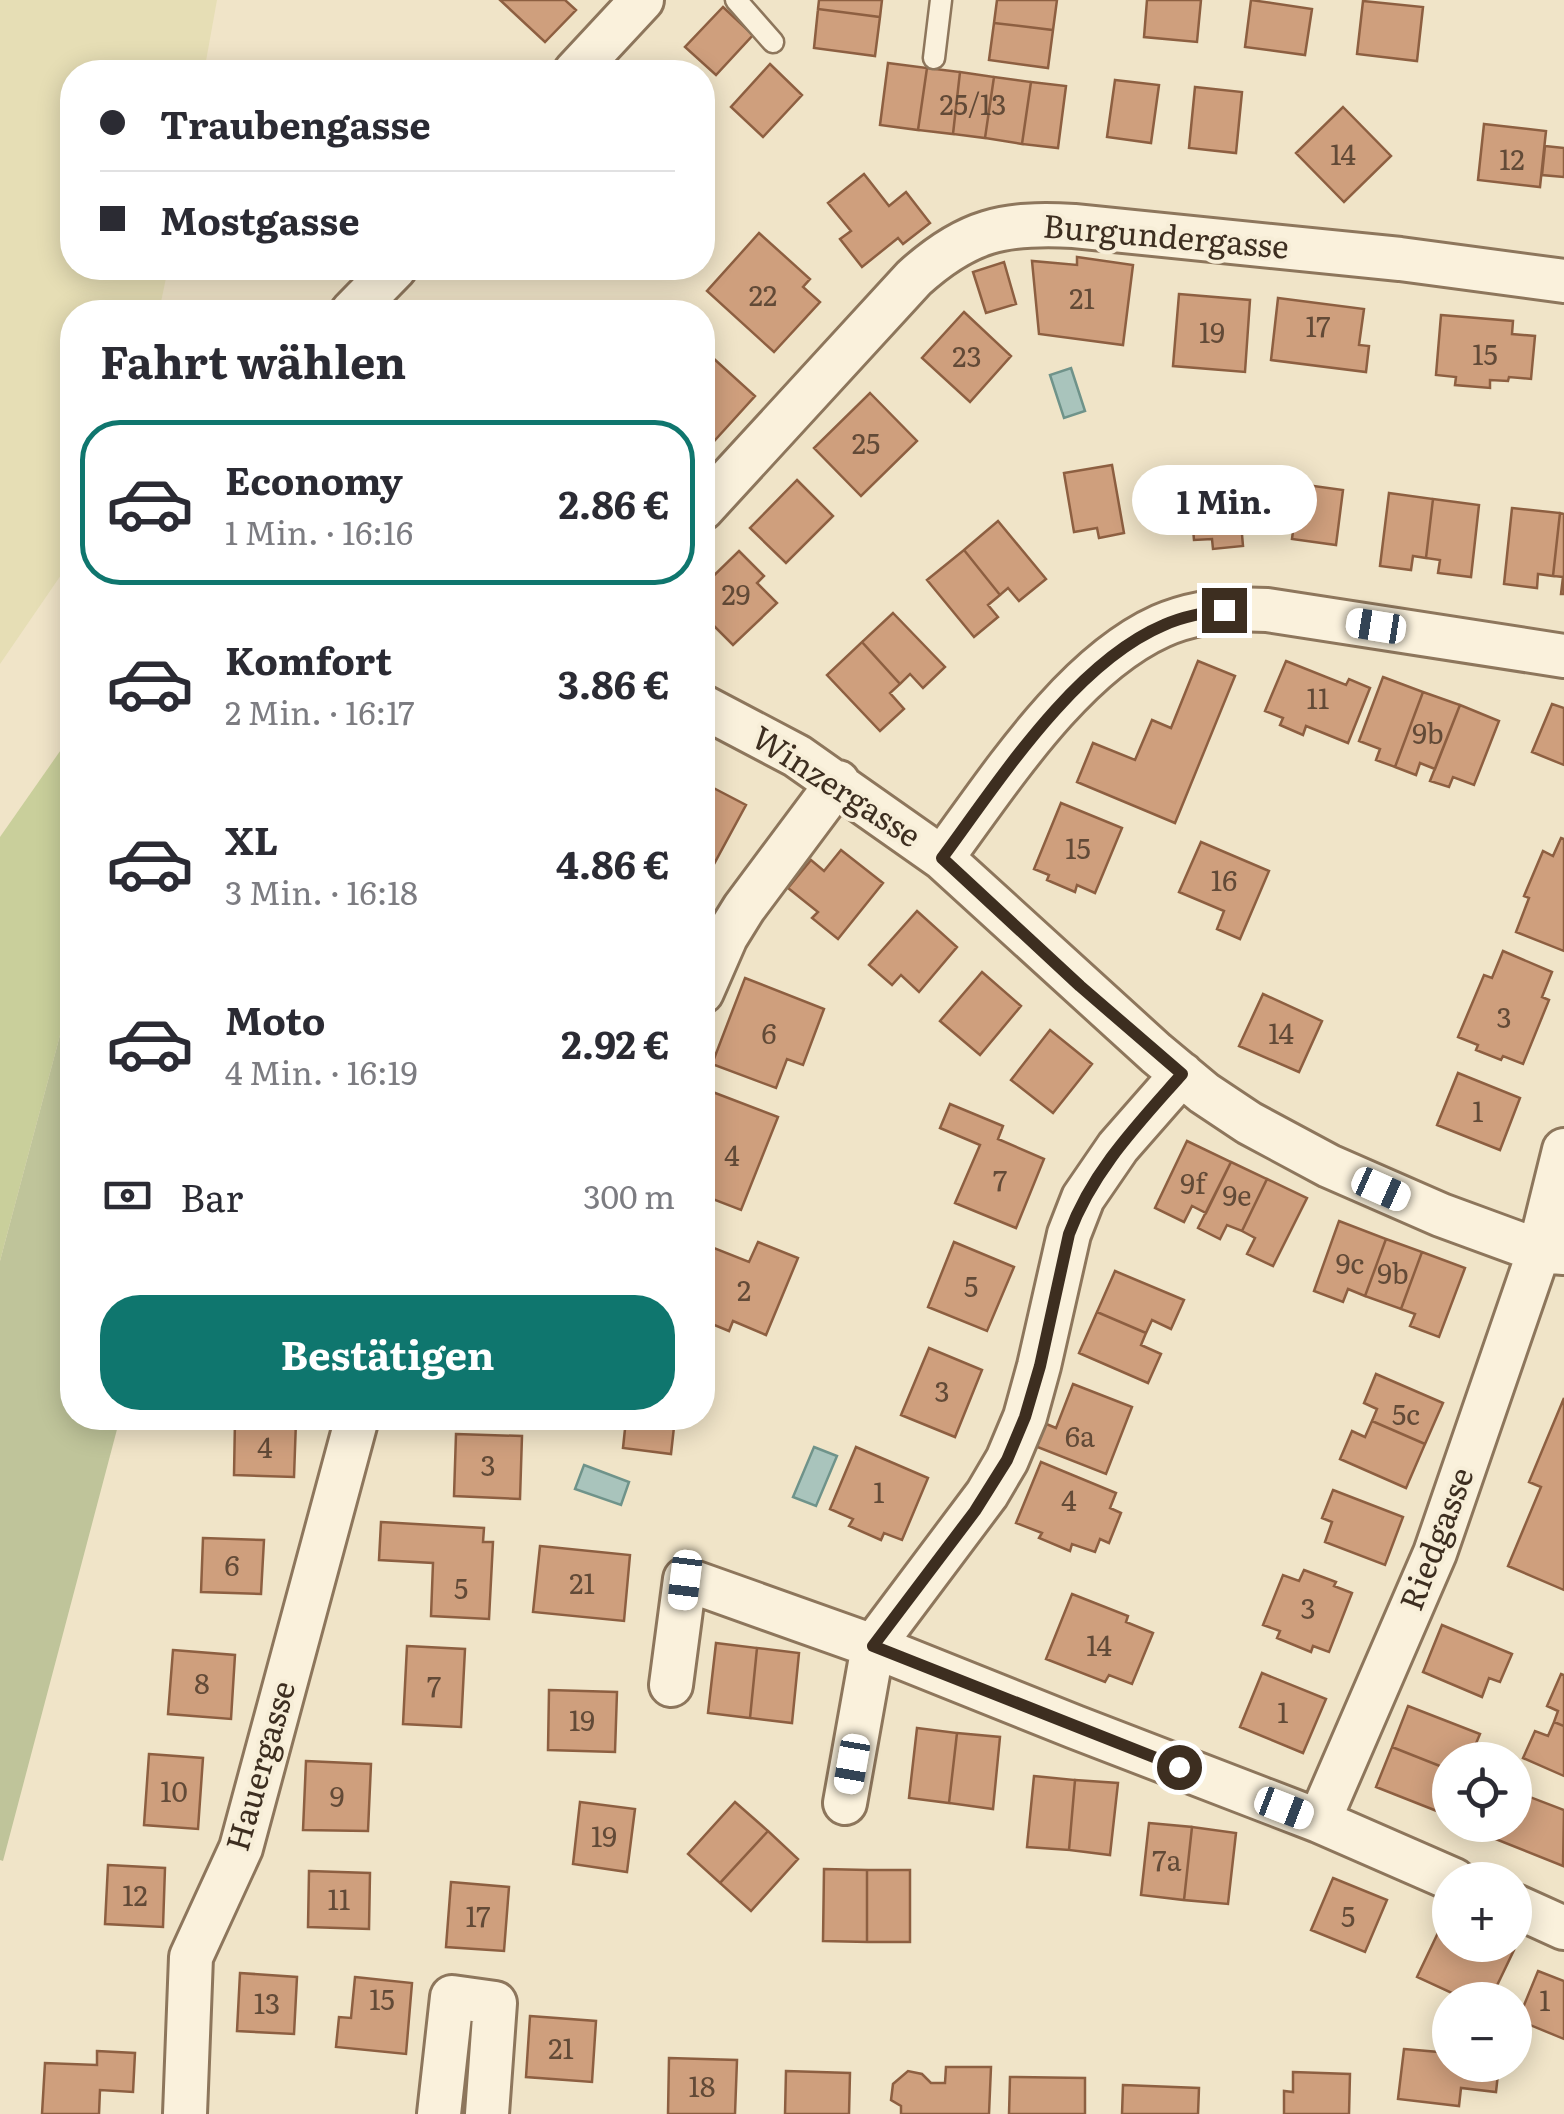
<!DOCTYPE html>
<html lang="de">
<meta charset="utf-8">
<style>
body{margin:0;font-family:Literata,serif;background:#f2f2f3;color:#2b2b33;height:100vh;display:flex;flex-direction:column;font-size:38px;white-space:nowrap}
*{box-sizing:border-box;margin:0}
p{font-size:32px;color:#7c7c81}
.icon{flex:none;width:55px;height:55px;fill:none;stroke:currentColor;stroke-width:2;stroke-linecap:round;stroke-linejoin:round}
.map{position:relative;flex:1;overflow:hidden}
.side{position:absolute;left:60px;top:300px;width:655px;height:1130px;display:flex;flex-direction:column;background:#fff;border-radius:40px;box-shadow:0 5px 25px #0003}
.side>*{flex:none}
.top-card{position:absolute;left:60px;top:60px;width:655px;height:220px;border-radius:40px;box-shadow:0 5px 25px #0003;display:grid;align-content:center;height:220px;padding:0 40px;background:#fff}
.buttons{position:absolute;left:1432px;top:1742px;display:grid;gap:20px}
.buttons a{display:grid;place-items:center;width:100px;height:100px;border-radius:50%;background:#fff;box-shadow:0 5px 25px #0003;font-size:50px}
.end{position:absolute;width:45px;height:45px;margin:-22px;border:12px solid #3d2e20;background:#fff;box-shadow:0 0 0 5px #fff}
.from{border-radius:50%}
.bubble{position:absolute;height:70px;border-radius:35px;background:#fff;box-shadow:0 5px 25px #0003;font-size:32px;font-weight:700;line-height:70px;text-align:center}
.car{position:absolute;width:30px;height:60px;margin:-30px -15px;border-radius:12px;box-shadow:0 0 8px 2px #0007;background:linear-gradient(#fff 24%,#345 0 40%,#fff 0 76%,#345 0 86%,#fff 0)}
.top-card b{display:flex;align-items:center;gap:35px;height:95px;font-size:38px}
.top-card b+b{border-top:2px solid #e1e1e2}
.top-card i{width:25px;height:25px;background:#2b2b33}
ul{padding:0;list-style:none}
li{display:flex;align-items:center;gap:30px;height:165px;margin:0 20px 15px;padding:0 20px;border:5px solid transparent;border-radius:40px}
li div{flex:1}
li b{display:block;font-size:38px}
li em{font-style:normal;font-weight:700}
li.active{border-color:#0f766e}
li>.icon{width:90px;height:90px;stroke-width:1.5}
h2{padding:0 40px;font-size:45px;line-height:120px}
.pay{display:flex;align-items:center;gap:25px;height:110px;padding:0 40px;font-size:38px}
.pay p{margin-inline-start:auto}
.action{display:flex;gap:20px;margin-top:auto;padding:20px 40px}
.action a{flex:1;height:115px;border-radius:40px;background:#0f766e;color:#fff;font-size:40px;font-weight:700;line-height:115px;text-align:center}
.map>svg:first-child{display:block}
.farmland{fill:#e6deb5}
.green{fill:#c9cf9b}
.cemetery{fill:#bfc49a}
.water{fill:#a9c4bc;stroke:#6f938a;stroke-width:2.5}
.building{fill:#cf9f7d;stroke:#8d5f41;stroke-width:2.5}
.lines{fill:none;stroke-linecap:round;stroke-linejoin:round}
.service-casing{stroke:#8d765c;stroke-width:25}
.minor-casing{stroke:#8d765c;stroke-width:48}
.service{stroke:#faf1dc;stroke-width:20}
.minor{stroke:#faf1dc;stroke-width:42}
.route{stroke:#3d2e20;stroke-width:12}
.labels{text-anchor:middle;stroke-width:8;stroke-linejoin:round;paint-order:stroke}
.number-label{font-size:28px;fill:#624a37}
.street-label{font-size:32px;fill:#3d2e20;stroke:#f7eed8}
</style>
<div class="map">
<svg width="1564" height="2114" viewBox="0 0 1564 2114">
<rect width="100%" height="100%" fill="#f0e4c8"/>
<path class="farmland" d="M0 0H217L204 72H72V268H168L159 312H72V559L0 664Z"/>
<path class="green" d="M72 734V990L0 1261V837Z"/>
<path class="cemetery" d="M72 990V1418H120L3 1861 0 1860V1261Z"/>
<path class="water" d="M1071 368 1085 411 1064 418 1050 375Z
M814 1447 837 1456 816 1506 793 1497Z
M584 1465 629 1482 621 1505 575 1489Z"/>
<path class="building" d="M500 0H565L576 10 545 42Z
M819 0H882L880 17 818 9Z
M997 0H1057L1053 30 994 23Z
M1147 0H1201L1197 42 1144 37Z
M1251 0 1312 9 1305 55 1245 47Z
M1363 1 1423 7 1417 61 1357 54Z
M723 7 753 35 716 75 685 47Z
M818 9 880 17 875 56 814 48Z
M994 23 1053 30 1048 68 989 60Z
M888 63 927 68 918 130 880 125Z
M770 64 802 95 763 137 731 107Z
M927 68 960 72 953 134 918 130Z
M960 72 994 77 985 138 953 134Z
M994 77 1031 82 1022 144 985 138Z
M1115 80 1159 85 1151 143 1107 137Z
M1031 82 1066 86 1058 148 1022 144Z
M1195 87 1242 92 1236 153 1189 148Z
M1343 107 1391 156 1344 202 1296 153Z
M1484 124 1546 131 1540 187 1478 180Z
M1545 146 1564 148V177L1542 175Z
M864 174 889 206 906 192 930 223 903 244 898 238 862 267 840 239 851 231 828 203Z
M759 233 810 279 803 287 820 302 774 352 707 291Z
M1077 257 1133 265 1123 345 1039 334 1032 261 1077 265Z
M1004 262 1016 304 986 313 973 272Z
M1179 294 1250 300 1245 372 1173 366Z
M1278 298 1364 309 1359 345 1369 346 1366 372 1271 360Z
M964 312 1011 356 970 402 922 358Z
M1441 315 1513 321 1512 334 1535 336 1531 379 1509 377 1508 381 1490 380V388L1455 385 1456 377 1436 375Z
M702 348 755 396 707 449 702 444Z
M870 393 917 441 861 496 814 448Z
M1112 465 1124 533 1099 538 1097 528 1074 532 1064 473Z
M1237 478 1243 546 1213 549 1212 539 1194 540 1189 482Z
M797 480 833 516 786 563 750 528Z
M1299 484 1343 490 1336 545 1292 539Z
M1389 493 1433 499 1426 558 1413 556 1411 570 1380 566Z
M1433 499 1479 505 1471 577 1438 573 1440 560 1426 558Z
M1512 508 1560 513 1553 576 1538 574 1537 588 1504 584Z
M1560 513 1564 514V594H1561L1563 577 1553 576Z
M998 521 1046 579 1019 601 1008 588 1000 595 964 550Z
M964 550 1000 595 988 605 998 617 974 637 927 580Z
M739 551 764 576 757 583 777 603 733 645 702 614V587Z
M893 613 945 667 923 688 910 674 900 684 862 642Z
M862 642 900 684 890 693 904 709 880 731 827 675Z
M1198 661 1235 676 1175 823 1077 782 1093 743 1135 760 1152 720 1171 728Z
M1286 661 1346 685 1349 679 1370 688 1348 743 1306 726 1303 735 1280 725 1283 718 1265 711Z
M1383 677 1423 692 1395 767 1376 760 1380 749 1359 741Z
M1423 692 1460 705 1435 769 1420 763 1416 775 1395 767Z
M1552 704 1564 708V765L1532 752Z
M1460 705 1499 721 1474 785 1453 777 1449 787 1430 781Z
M702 782 746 805 714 864 702 858Z
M1061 803 1122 828 1095 893 1077 885 1075 892 1047 880 1049 875 1034 869Z
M1561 838 1564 839V951L1516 932 1529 898 1524 896 1543 851 1553 856Z
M1201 842 1269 871 1240 939 1217 929 1224 911 1179 892Z
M841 850 883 883 838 939 812 918 818 912 788 888 811 860 824 871Z
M917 911 957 947 919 992 901 975 892 985 869 965Z
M1503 951 1552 972 1542 997 1549 1000 1523 1064 1503 1056 1501 1060 1476 1050 1478 1045 1458 1037 1484 975 1492 978Z
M982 972 1021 1006 980 1055 940 1021Z
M745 978 824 1009 803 1065 787 1059 776 1088 712 1064Z
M1263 994 1322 1021 1299 1072 1239 1046Z
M1050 1030 1092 1064 1053 1113 1011 1080Z
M1458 1073 1520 1098 1500 1150 1437 1125Z
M710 1091 778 1117 741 1210 702 1195V1109Z
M950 1104 1003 1126 998 1139 1044 1159 1016 1228 955 1203 980 1145 940 1128Z
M1187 1141 1231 1162 1206 1213 1192 1206 1184 1222 1155 1208Z
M1231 1162 1267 1179 1242 1231 1227 1225 1220 1239 1198 1228Z
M1267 1179 1307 1198 1273 1266 1247 1254 1255 1238 1242 1231Z
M1339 1221 1386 1239 1365 1296 1348 1289 1343 1302 1314 1291Z
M1386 1239 1422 1252 1401 1309 1365 1296Z
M758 1242 798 1258 766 1335 733 1321 729 1331 702 1320V1261L709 1246 749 1262Z
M954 1242 1014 1267 987 1331 928 1307Z
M1422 1252 1465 1268 1439 1337 1410 1326 1415 1314 1401 1309Z
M1115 1271 1184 1300 1171 1329 1152 1320 1146 1333 1097 1312Z
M1097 1312 1146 1333 1141 1345 1161 1354 1148 1383 1079 1353Z
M929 1348 982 1370 955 1437 901 1415Z
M1376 1374 1443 1403 1425 1444 1372 1421 1377 1409 1364 1403Z
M1073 1384 1132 1407 1106 1474 1035 1446 1044 1423 1056 1428Z
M1564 1398V1590L1508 1566 1541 1487 1529 1482Z
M603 1418H675L671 1454 623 1448 625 1429 602 1426Z
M235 1420 296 1421 294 1477 234 1475Z
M1372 1421 1425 1444 1406 1488 1340 1459 1352 1431 1365 1437Z
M456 1434 522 1436 520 1499 454 1496Z
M856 1447 928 1478 902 1540 884 1533 881 1540 849 1526 853 1519 830 1509Z
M1041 1462 1116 1493 1110 1508 1121 1513 1109 1543 1100 1539 1095 1552 1072 1544 1070 1551 1039 1538 1042 1533 1016 1523Z
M1333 1490 1403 1517 1385 1565 1325 1542 1332 1522 1322 1518Z
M381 1522 484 1528 483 1542H493L489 1619 431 1616 433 1563 379 1560Z
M203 1538 264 1540 261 1594 201 1592Z
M540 1546 630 1555 624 1621 533 1612Z
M1304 1570 1336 1582 1334 1586 1352 1593 1329 1652 1313 1646 1311 1652 1277 1638 1280 1631 1263 1625 1283 1575 1299 1581Z
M1072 1594 1128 1616 1126 1622 1153 1633 1132 1684 1109 1675 1105 1682 1046 1659Z
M1442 1625 1512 1654 1500 1682 1489 1678 1482 1697 1423 1672Z
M716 1643 757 1648 750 1718 708 1713Z
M407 1646 465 1649 461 1727 403 1724Z
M757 1648 799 1653 792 1723 750 1718Z
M173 1650 235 1655 231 1719 168 1714Z
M1262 1673 1326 1699 1303 1753 1240 1727Z
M1561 1674 1564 1675V1726L1554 1722 1558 1711 1547 1706Z
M549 1690 617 1692 615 1752 548 1750Z
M1408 1706 1480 1734 1469 1760H1450V1770L1392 1747Z
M1554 1722 1564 1726V1776L1523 1758 1535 1731 1548 1736Z
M917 1728 957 1733 949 1803 909 1798Z
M957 1733 1000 1737 993 1809 949 1803Z
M1392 1747 1450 1770 1445 1782 1450 1784V1807L1447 1815 1376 1787Z
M149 1754 203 1758 198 1829 144 1825Z
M306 1761 371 1764 368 1831 303 1830Z
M1034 1776 1075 1780 1069 1850 1027 1847Z
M1075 1780 1118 1783 1110 1855 1069 1850Z
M1522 1794 1564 1810 1563 1866 1493 1838 1498 1825H1515V1811Z
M580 1802 635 1809 627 1872 573 1864Z
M735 1802 768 1831 720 1883 688 1854Z
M1149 1823 1192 1827 1184 1900 1141 1895Z
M1192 1827 1236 1833 1228 1904 1184 1900Z
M768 1831 798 1859 751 1911 720 1883Z
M108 1865 165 1868 163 1927 105 1924Z
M824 1869 867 1870V1942L823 1941Z
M867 1870H910V1942H867Z
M309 1871 370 1873 369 1929 308 1927Z
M1333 1878 1387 1900 1365 1952 1311 1930Z
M451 1882 509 1887 504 1951 446 1947Z
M1445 1918 1450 1920V1945H1504L1514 1950 1490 2000H1467L1417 1977Z
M1538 1971 1564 1981V2039L1518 2020Z
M240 1973 297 1977 294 2034 237 2031Z
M355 1977 412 1983 406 2054 336 2047 339 2017 351 2018Z
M530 2016 596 2021 592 2082 526 2077Z
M1404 2049 1450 2053V2065H1499L1496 2092 1461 2088 1459 2106 1398 2099Z
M97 2051 135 2053 133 2092 100 2090 99 2114H42L45 2063 97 2065Z
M669 2058 737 2060 735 2114H668Z
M946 2067H991L989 2114H901V2106L891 2100 893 2084 908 2071 922 2074 931 2083H945Z
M786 2071 850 2073 849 2114H785Z
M1293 2072 1350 2074 1349 2114H1284V2091L1293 2092Z
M1010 2077 1085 2078V2114H1009Z
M1123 2085 1199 2088 1198 2114H1122Z"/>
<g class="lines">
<defs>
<path id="service" d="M736 0 773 42
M934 58 941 0"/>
<path id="minor" d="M575 72 642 0
M352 312 395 268
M702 509 914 278C967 230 1004 222 1074 226L1400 259 1564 281
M702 706 797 756 942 858 1156 1053 1204 1093 1249 1123 1329 1166 1441 1215 1539 1251 1564 1253
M942 858C999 781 1072 666 1161 626 1195 611 1231 608 1267 610L1564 656
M702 992 726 937 744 908 838 782
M671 1685 685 1579 873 1646 1075 1727 1319 1821 1454 1880
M845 1803 873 1646 987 1494 1007 1460 1025 1417 1039 1366 1069 1234 1083 1198 1118 1147 1182 1074
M1319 1821 1435 1553 1539 1251 1564 1150
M1515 1906 1564 1928
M185 2114 191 1957 241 1848 357 1418
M439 2114 452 1997 495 2003 487 2114"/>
</defs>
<use href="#service" class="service-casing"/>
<use href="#minor" class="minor-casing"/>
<use href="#service" class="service"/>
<use href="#minor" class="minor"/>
</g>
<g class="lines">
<path class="route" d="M1179 1767 873 1646 975 1511 1007 1460 1025 1417 1040 1366 1069 1234C1092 1171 1138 1124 1182 1074L1080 986 942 858C999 781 1074 663 1164 625 1184 616 1204 613 1224 610"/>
</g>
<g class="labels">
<g class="number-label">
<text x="973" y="115">25/13</text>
<text x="1343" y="165">14</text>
<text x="1512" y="170">12</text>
<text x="763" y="306">22</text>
<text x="1082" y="309">21</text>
<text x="1318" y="337">17</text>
<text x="1212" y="343">19</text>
<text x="1485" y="365">15</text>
<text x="967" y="367">23</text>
<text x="866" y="454">25</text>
<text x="736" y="605">29</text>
<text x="1318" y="709">11</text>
<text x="1428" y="744">9b</text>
<text x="1078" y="859">15</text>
<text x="1224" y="891">16</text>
<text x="1504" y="1028">3</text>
<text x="769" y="1044">6</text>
<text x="1281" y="1044">14</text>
<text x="1478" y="1122">1</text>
<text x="732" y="1166">4</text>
<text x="1000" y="1191">7</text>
<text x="1193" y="1194">9f</text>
<text x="1237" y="1206">9e</text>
<text x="1350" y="1274">9c</text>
<text x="1393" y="1284">9b</text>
<text x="971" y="1297">5</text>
<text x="744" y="1301">2</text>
<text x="942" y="1402">3</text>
<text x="1406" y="1425">5c</text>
<text x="1080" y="1447">6a</text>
<text x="265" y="1458">4</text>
<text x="488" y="1476">3</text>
<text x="879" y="1503">1</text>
<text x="1069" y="1511">4</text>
<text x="232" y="1576">6</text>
<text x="582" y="1594">21</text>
<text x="461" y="1599">5</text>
<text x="1308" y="1619">3</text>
<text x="1099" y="1656">14</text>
<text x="202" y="1694">8</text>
<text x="434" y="1697">7</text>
<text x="1283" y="1723">1</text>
<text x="582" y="1731">19</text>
<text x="174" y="1802">10</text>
<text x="337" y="1807">9</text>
<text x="604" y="1847">19</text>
<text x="1167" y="1871">7a</text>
<text x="135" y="1906">12</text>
<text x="339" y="1910">11</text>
<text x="478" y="1927">17</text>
<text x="1348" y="1927">5</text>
<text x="382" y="2010">15</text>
<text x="1545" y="2011">1</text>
<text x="267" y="2014">13</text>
<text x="561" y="2059">21</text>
<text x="702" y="2097">18</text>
</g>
<g class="street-label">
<text transform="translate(1166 237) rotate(5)" y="11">Burgundergasse</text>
<text transform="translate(836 787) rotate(33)" y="11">Winzergasse</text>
<text transform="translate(1437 1539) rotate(-69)" y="11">Riedgasse</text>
<text transform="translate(261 1766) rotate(-74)" y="11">Hauergasse</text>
</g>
</g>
</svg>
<div class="buttons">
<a><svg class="icon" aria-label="locate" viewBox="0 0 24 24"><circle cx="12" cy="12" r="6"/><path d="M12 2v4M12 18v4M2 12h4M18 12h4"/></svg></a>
<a>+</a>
<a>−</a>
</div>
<i class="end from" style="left:1179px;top:1767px"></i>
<i class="end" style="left:1224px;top:610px"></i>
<div class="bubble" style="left:1132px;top:465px;width:185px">1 Min.</div>
<i class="car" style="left:1376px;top:626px;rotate:279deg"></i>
<i class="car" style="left:1381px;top:1189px;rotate:114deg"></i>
<i class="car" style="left:685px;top:1580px;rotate:187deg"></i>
<i class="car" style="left:852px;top:1764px;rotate:190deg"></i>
<i class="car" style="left:1284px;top:1808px;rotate:111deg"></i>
<div class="top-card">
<b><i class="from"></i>Traubengasse</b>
<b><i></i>Mostgasse</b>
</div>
<section class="side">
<h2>Fahrt wählen</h2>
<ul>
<li class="active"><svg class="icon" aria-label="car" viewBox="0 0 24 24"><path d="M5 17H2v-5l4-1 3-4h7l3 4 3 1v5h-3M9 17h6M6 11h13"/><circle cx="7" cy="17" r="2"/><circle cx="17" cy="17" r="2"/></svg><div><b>Economy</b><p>1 Min. · 16:16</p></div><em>2.86 €</em></li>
<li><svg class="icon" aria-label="car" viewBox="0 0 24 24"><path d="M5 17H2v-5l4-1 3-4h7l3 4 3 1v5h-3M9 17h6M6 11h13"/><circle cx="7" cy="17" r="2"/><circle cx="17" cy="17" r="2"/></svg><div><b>Komfort</b><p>2 Min. · 16:17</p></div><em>3.86 €</em></li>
<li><svg class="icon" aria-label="car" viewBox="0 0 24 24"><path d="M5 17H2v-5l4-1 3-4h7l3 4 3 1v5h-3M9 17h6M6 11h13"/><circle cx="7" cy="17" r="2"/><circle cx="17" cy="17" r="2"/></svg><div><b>XL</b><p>3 Min. · 16:18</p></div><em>4.86 €</em></li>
<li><svg class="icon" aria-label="car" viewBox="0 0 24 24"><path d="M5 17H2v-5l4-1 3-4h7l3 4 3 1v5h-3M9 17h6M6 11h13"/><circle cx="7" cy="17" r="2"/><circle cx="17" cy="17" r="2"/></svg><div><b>Moto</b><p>4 Min. · 16:19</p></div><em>2.92 €</em></li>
</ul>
<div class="pay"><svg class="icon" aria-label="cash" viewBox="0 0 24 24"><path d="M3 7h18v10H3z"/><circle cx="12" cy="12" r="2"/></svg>Bar<p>300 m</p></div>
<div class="action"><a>Bestätigen</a></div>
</section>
</div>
